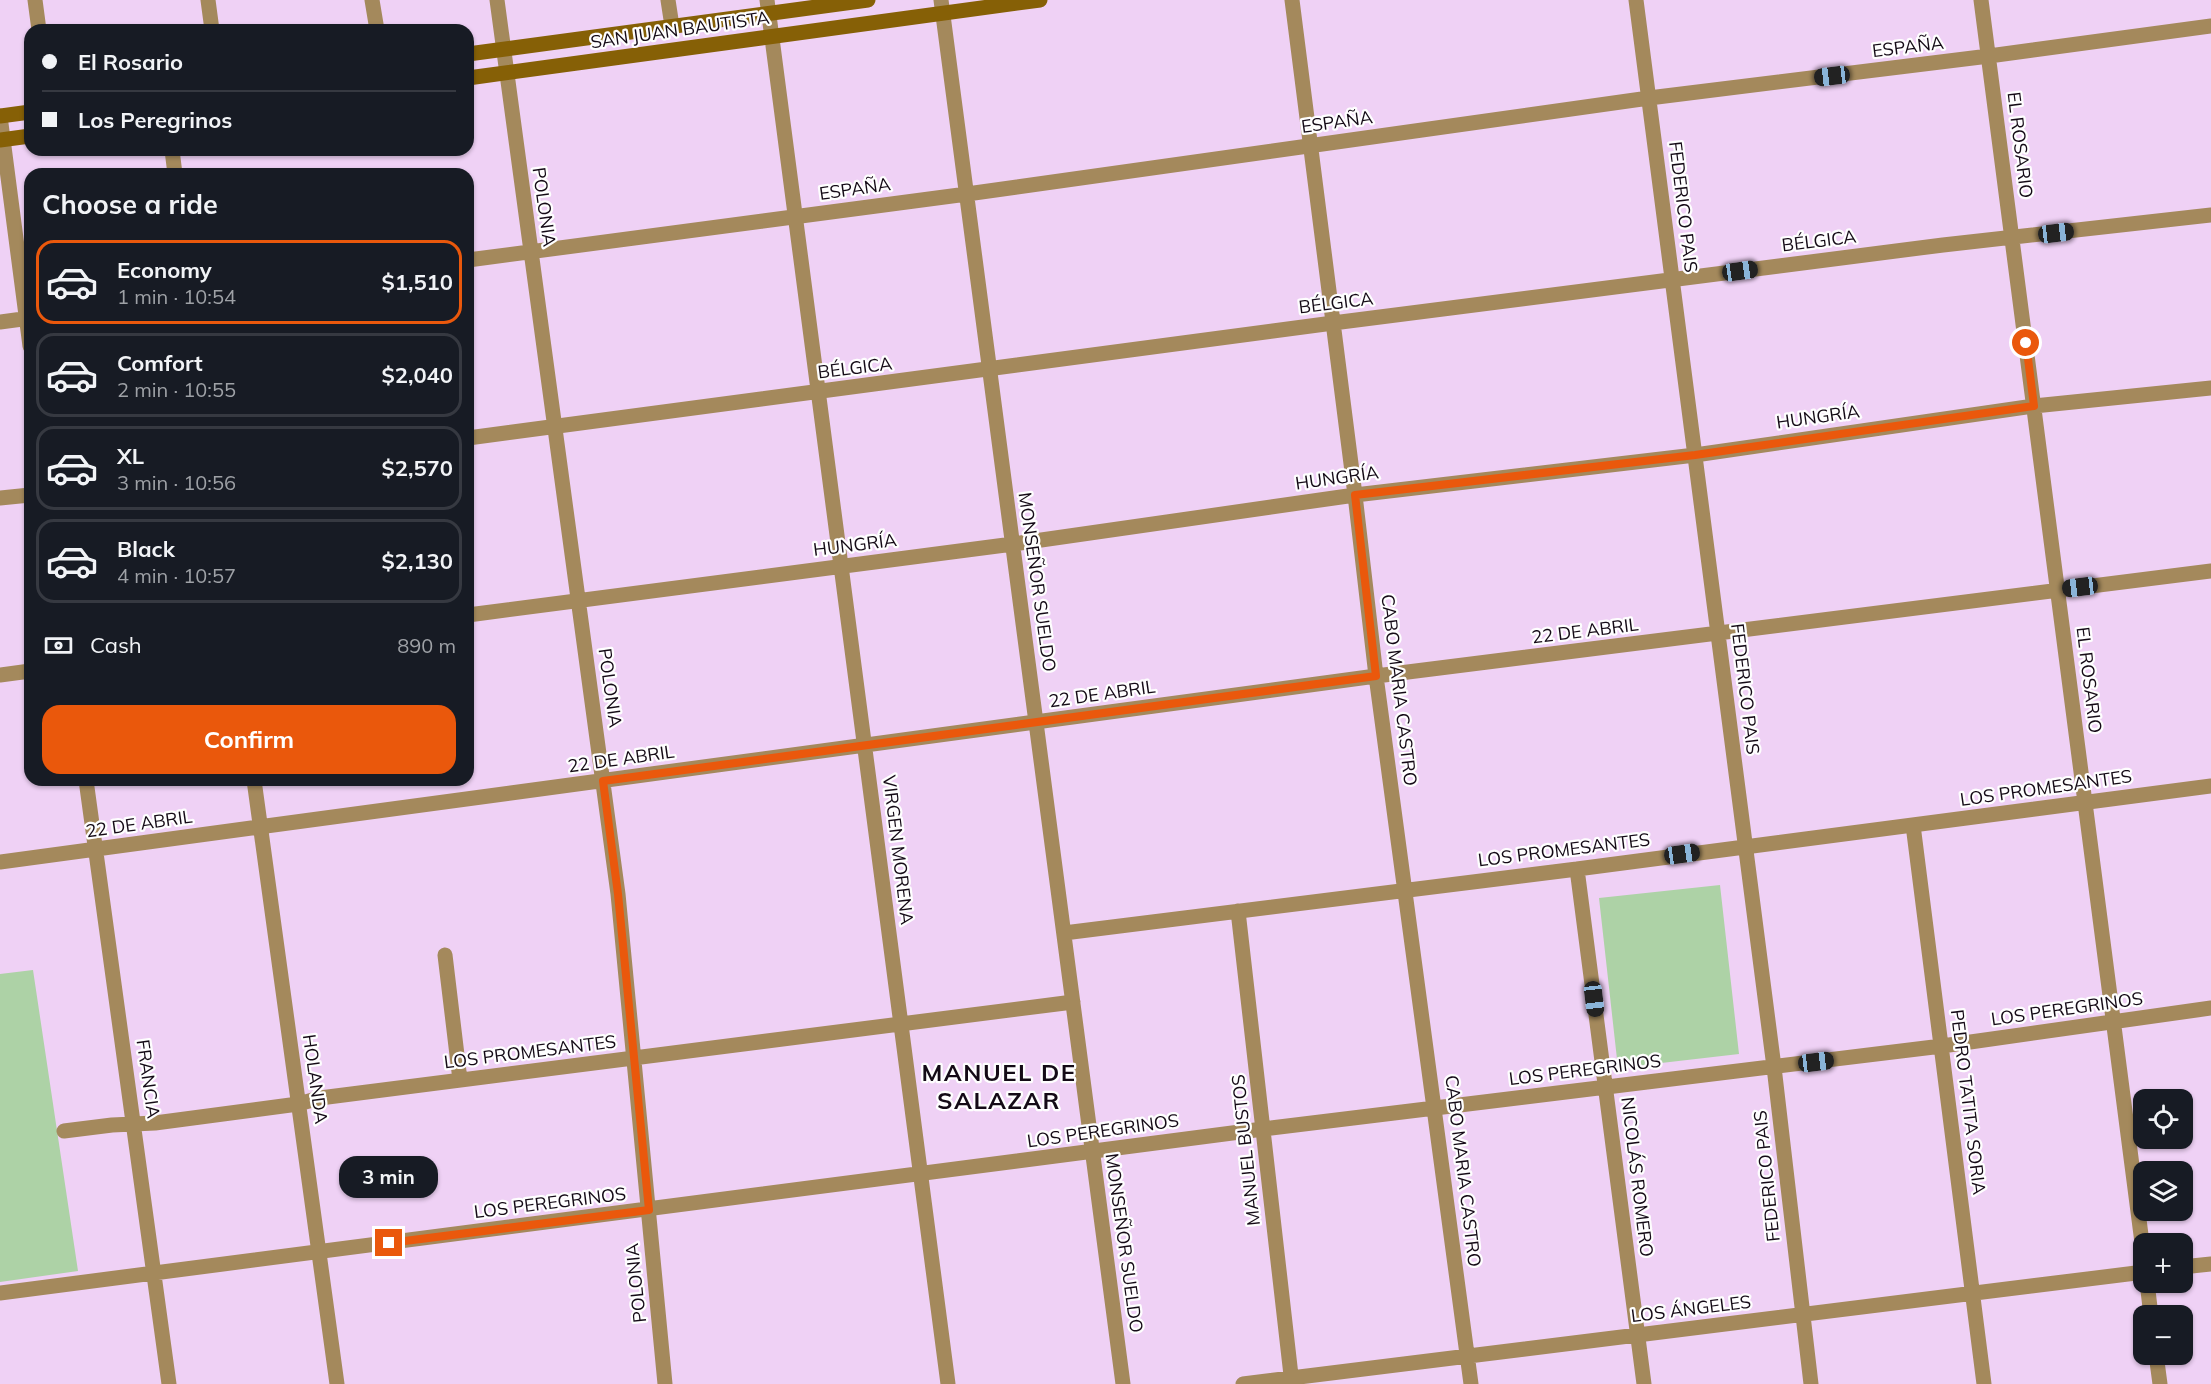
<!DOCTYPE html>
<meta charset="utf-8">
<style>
body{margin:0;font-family:Mulish,sans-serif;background:#242831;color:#f1f3f6;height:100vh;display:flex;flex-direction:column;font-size:22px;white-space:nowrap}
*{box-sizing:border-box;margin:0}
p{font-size:20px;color:#9ea1a6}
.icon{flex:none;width:33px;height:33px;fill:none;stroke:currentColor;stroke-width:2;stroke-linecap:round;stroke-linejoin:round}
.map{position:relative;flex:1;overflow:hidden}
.panel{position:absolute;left:24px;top:168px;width:450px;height:618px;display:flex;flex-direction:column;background:#171b24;border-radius:18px;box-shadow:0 2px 4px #0004}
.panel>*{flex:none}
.hud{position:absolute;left:24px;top:24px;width:450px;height:132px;border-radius:18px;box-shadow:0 2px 4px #0004;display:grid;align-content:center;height:132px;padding:0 18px;background:#171b24}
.controls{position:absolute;left:2133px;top:1089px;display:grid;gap:12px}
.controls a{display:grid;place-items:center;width:60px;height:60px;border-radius:12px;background:#171b24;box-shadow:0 2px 4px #0004;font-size:30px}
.end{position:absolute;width:27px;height:27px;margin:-14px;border:8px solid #ea580c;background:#fff;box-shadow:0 0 0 3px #fff}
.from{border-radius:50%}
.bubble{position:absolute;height:42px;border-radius:18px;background:#171b24;box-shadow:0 2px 4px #0004;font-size:20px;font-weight:700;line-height:42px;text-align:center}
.car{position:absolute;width:18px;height:36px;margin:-18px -9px;border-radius:8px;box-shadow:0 0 4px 2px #0007;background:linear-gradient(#222 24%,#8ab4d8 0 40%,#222 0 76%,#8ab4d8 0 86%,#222 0)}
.hud b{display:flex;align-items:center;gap:21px;height:57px;font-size:22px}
.hud b+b{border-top:2px solid #363941}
.hud i{width:15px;height:15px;background:#f1f3f6}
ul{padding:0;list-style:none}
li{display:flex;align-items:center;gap:18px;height:84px;margin:0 12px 9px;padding:0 6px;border:3px solid #363941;border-radius:18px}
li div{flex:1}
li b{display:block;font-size:22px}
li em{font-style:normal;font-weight:700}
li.selected{border-color:#ea580c}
li>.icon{width:54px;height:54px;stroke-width:1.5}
h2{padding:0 18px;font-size:27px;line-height:72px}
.pay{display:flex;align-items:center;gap:15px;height:66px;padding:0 18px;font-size:22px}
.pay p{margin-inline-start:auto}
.action{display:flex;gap:12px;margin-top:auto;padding:12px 18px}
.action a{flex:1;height:69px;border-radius:18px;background:#ea580c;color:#fff;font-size:24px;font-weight:700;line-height:69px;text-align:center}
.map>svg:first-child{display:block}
.green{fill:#add2a6}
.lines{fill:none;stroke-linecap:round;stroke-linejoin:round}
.street{stroke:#a4895c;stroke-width:15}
.secondary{stroke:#866006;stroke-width:15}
.route{stroke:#ea580c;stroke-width:8}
.labels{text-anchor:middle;stroke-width:4.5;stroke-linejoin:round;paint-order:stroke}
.street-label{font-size:18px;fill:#140a16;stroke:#fefefe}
.district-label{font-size:24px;font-weight:bold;letter-spacing:1.5px;fill:#140a16;stroke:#fefefe}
</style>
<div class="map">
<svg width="2211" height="1384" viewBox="0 0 2211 1384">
<rect width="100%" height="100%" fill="#efd1f5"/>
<path class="green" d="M1720 885 1739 1054 1618 1068 1599 898Z
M33 970 78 1271 0 1282V974Z"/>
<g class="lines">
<path class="street" d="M35 0 39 30
M208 0 212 30
M372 0 377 30
M497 0 618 894 665 1384
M668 0 672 26
M767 0 948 1384
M941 0 1123 1384
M1292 0 1355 495 1376 676 1471 1384
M1636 0 1774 1067 1811 1384
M1981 0 2144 1258
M0 116 30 346
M172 150 175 174
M468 260 967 194 1649 98 1989 56 2211 26
M0 322 30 318
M468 438 1333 323 1943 245 2211 215
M0 498 30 495
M468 615 1013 544 1355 495 1695 455 2034 406 2211 388
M0 675 30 671
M86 780 169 1384
M254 780 337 1384
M1913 825 1984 1384
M0 862 1376 676 2211 571
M1577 869 1644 1384
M1238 911 1292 1384
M1064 933 1577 869 2211 786
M445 955 460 1080
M64 1131 112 1125 155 1123 298 1104 320 1098 1073 1002
M2182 1267 2211 1264
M2147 1282 2151 1316
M0 1293 1263 1129 1942 1046 2211 1008
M2156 1354 2160 1384
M1243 1384 2144 1272"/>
<path class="secondary" d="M468 54 868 0
M468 78 1040 0
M0 116 30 112
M0 140 30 136"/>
</g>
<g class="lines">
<path class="route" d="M389 1243 649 1210 618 894 603 781 1376 676 1355 495 1695 455 2034 406 2026 343"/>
</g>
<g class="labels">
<g class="street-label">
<text transform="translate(680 30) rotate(-8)" y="6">SAN JUAN BAUTISTA</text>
<text transform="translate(1908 47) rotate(-7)" y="6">ESPAÑA</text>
<text transform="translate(1337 122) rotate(-8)" y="6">ESPAÑA</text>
<text transform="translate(2020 145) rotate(83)" y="6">EL ROSARIO</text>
<text transform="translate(855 189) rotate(-8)" y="6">ESPAÑA</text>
<text transform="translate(544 207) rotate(82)" y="6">POLONIA</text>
<text transform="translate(1683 207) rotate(83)" y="6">FEDERICO PAIS</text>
<text transform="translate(1819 241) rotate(-7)" y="6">BÉLGICA</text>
<text transform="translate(1336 303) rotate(-7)" y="6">BÉLGICA</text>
<text transform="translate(855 368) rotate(-7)" y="6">BÉLGICA</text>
<text transform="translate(1818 417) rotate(-8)" y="6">HUNGRÍA</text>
<text transform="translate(1337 478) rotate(-8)" y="6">HUNGRÍA</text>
<text transform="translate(855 545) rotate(-7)" y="6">HUNGRÍA</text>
<text transform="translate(1037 582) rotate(82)" y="6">MONSEÑOR SUELDO</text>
<text transform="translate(1585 631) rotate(-7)" y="6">22 DE ABRIL</text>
<text transform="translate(2089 680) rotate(83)" y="6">EL ROSARIO</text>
<text transform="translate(610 688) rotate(82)" y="6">POLONIA</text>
<text transform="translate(1745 689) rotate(83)" y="6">FEDERICO PAIS</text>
<text transform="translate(1399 690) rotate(83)" y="6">CABO MARIA CASTRO</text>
<text transform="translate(1102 694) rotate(-8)" y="6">22 DE ABRIL</text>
<text transform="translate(621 759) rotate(-8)" y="6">22 DE ABRIL</text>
<text transform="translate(2046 788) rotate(-8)" y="6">LOS PROMESANTES</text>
<text transform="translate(139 824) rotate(-8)" y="6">22 DE ABRIL</text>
<text transform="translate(898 850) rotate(83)" y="6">VIRGEN MORENA</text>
<text transform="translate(1564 850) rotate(-7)" y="6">LOS PROMESANTES</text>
<text transform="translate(2067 1009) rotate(-8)" y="6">LOS PEREGRINOS</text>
<text transform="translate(530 1052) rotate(-7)" y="6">LOS PROMESANTES</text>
<text transform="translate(1585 1070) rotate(-7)" y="6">LOS PEREGRINOS</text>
<text transform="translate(148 1079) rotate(82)" y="6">FRANCIA</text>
<text transform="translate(315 1079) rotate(82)" y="6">HOLANDA</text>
<text transform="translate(1968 1102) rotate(83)" y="6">PEDRO TATITA SORIA</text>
<text transform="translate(1103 1131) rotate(-8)" y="6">LOS PEREGRINOS</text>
<text transform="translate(1246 1150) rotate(-96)" y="6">MANUEL BUSTOS</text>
<text transform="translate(1463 1171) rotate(83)" y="6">CABO MARIA CASTRO</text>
<text transform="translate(1767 1176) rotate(-96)" y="6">FEDERICO PAIS</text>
<text transform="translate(1637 1177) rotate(83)" y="6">NICOLÁS ROMERO</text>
<text transform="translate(550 1203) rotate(-7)" y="6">LOS PEREGRINOS</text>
<text transform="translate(1124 1243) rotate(82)" y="6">MONSEÑOR SUELDO</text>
<text transform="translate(636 1283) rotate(-96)" y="6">POLONIA</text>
<text transform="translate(1691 1309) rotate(-7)" y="6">LOS ÁNGELES</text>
</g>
<g class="district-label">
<text x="999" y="1081">MANUEL DE<tspan x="999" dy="28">SALAZAR</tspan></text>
</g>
</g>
</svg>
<div class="controls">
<a><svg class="icon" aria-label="locate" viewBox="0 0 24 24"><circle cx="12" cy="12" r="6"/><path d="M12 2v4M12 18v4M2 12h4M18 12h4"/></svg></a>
<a><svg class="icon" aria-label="layers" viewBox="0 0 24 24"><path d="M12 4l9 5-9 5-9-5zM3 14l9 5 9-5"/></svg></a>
<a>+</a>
<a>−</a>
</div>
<i class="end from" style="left:2026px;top:343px"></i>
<i class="end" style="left:389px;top:1243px"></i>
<div class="bubble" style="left:339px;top:1156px;width:99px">3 min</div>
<i class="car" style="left:1832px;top:76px;rotate:263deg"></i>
<i class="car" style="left:2056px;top:233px;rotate:83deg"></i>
<i class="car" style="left:1740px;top:271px;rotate:82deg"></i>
<i class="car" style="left:2080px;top:587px;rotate:263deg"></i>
<i class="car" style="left:1682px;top:854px;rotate:82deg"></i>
<i class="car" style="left:1594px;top:999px;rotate:173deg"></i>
<i class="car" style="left:1816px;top:1062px;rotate:83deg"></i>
<div class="hud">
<b><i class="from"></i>El Rosario</b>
<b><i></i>Los Peregrinos</b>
</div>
<section class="panel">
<h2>Choose a ride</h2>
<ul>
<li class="selected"><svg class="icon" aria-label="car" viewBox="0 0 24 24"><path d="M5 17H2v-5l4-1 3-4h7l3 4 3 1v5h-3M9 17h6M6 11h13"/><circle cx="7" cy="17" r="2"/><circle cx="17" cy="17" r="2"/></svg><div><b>Economy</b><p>1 min · 10:54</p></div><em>$1,510</em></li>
<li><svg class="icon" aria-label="car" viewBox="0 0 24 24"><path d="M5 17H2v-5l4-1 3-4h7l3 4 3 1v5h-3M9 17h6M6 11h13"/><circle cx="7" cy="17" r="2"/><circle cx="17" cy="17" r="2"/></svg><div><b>Comfort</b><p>2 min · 10:55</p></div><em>$2,040</em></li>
<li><svg class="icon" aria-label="car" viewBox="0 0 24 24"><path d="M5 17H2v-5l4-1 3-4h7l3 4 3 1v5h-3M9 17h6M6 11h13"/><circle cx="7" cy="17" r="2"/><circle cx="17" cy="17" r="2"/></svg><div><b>XL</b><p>3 min · 10:56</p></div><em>$2,570</em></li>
<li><svg class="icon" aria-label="car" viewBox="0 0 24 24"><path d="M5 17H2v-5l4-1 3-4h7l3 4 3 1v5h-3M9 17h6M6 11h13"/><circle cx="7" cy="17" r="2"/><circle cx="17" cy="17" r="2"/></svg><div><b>Black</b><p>4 min · 10:57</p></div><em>$2,130</em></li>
</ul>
<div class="pay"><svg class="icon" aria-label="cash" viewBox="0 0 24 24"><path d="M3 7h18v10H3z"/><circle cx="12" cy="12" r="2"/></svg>Cash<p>890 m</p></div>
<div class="action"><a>Confirm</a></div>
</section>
</div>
